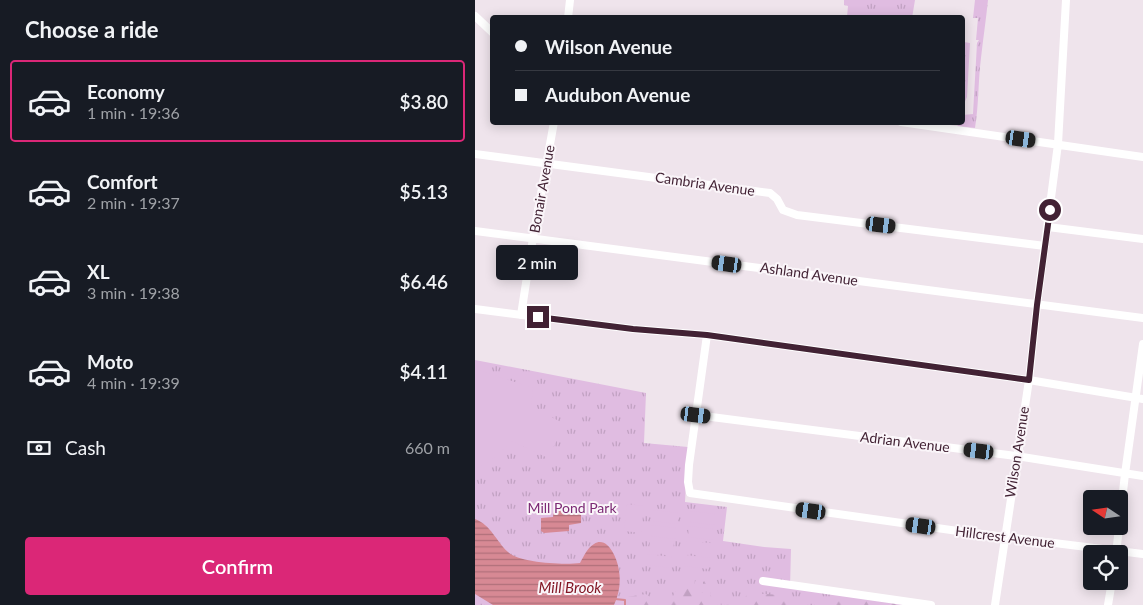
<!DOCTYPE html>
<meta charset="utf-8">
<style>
body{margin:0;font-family:Lato,sans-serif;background:#242831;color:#f1f3f6;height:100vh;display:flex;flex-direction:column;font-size:19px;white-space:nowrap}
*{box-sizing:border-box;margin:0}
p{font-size:16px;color:#9ea1a6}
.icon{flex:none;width:28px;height:28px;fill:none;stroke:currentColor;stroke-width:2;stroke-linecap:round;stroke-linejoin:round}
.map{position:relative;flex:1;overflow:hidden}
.drawer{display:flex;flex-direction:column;background:#171b24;width:475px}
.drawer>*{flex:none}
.guide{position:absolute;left:15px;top:15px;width:475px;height:110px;border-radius:5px;box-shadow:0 2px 12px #0003;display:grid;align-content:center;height:110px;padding:0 25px;background:#171b24}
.needle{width:32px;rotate:283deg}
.buttons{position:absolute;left:608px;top:490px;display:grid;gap:10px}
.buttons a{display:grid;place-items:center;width:45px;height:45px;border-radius:5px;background:#171b24;box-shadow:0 2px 12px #0003;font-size:25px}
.end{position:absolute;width:22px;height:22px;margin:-11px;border:6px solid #422234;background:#fff;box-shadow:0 0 0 2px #fff}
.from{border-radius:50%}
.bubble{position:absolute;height:35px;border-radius:5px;background:#171b24;box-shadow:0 2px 12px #0003;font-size:16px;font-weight:600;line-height:35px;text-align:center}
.car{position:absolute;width:15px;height:30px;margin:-15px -8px;border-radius:6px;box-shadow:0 0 4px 1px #0007;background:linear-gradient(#222 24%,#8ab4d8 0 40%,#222 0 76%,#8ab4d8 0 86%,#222 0)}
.guide b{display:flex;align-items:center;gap:18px;height:48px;font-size:19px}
.guide b+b{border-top:1px solid #363941}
.guide i{width:12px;height:12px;background:#f1f3f6}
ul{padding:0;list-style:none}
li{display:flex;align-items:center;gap:15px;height:82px;margin:0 10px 8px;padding:0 15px;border:2px solid transparent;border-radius:5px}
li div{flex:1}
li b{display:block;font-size:19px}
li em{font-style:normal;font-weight:600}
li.active{border-color:#db2777}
li>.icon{width:45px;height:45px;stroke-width:1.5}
h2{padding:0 25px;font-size:22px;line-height:60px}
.pay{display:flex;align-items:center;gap:12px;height:55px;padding:0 25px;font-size:19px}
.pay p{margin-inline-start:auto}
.primary-button{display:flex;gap:10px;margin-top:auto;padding:10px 25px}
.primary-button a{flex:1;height:58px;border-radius:5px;background:#db2777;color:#fff;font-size:20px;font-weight:600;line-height:58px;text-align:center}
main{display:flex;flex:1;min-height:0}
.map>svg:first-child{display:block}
.grass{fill:url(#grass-tufts)}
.forest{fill:url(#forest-firs)}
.pitch{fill:#e0bce1}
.water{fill:url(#water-rules)}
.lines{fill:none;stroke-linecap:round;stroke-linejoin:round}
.stream{stroke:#d78994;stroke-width:2}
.minor{stroke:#fff;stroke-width:8}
.route{stroke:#422234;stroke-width:6}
.labels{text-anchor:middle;stroke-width:4;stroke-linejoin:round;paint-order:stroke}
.street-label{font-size:14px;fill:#422234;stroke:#faf5f9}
.park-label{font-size:14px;fill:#7c2974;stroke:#faf5f9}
.water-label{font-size:15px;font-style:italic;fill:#831725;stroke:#faf5f9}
</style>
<main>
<section class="drawer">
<h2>Choose a ride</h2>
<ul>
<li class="active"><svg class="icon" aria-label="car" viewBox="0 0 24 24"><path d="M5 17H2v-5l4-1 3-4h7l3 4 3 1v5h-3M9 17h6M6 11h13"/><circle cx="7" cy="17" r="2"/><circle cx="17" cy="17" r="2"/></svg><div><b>Economy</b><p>1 min · 19:36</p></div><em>$3.80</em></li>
<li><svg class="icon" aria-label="car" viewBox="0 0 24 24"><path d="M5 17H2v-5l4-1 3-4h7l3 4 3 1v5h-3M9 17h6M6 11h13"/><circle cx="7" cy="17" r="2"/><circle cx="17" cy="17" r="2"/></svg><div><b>Comfort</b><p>2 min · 19:37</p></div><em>$5.13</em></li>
<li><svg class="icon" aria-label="car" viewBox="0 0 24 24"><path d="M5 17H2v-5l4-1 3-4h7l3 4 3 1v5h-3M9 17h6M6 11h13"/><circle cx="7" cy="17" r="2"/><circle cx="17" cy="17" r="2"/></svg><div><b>XL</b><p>3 min · 19:38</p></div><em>$6.46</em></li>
<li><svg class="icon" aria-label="car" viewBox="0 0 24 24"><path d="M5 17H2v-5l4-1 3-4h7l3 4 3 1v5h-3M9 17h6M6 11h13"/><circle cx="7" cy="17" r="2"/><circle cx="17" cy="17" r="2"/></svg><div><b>Moto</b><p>4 min · 19:39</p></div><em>$4.11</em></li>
</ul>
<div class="pay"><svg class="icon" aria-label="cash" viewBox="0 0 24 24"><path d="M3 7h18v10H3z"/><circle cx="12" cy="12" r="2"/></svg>Cash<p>660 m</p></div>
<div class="primary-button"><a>Confirm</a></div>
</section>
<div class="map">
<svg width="668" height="605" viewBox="0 0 668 605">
<defs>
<pattern id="grass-tufts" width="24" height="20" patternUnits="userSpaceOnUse" patternTransform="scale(1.25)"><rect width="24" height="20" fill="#e0bce1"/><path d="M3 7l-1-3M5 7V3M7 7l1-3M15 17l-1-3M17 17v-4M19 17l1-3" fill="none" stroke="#c1a1c2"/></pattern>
<pattern id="forest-firs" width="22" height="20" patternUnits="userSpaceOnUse" patternTransform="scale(1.25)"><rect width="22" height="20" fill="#e0bce1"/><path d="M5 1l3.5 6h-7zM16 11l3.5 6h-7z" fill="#c1a1c2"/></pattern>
<pattern id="water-rules" width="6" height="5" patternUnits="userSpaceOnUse" patternTransform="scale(1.25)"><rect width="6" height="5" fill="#d78994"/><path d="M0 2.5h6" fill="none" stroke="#b0707a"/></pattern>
</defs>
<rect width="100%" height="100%" fill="#efe4ec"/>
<path class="grass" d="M369 0H440L437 18 372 17 373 6 369 5Z
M500 0H513C511 20 508 39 506 58 503 81 504 104 500 128L483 126 481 123 488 122V115L498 114 502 43 504 40H501L503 18H498Z
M489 42 495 43 492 97 488 106Z
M0 360 171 393 169 443 213 447 210 502 252 507 248 541 289 547 316 549 315 588 435 605H0Z"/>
<path class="forest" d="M208 576H218L220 578 219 596 228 592V582L234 578 237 604 255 605H148L152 597 171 594 183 605 185 598 198 596Z
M275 593 306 595 312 605H260Z
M375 596 435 605H349Z"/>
<path class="pitch" d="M0 369 58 388 56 407 90 424 73 458 36 441 21 457 2 468 0 477Z
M152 504 169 506 166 533 149 531Z
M179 510 203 513 202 524 178 521Z
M216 511 240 514 239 525 215 522Z
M177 525 201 528 200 539 176 536Z
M214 526 238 529 237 540 213 537Z
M175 540 199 542 198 553 174 551Z
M212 541 236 543 235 554 211 552Z
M173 554 197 557 196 568 172 565Z
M211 555 235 558 233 569 209 566Z"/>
<path class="water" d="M104 508 106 509V523L94 525V531L69 533 66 531V518L78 517 79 509Z
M0 519C16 525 21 541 33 552 44 563 89 565 105 563 109 556 112 548 119 544 133 535 143 560 144 571 146 582 144 595 139 605H18L0 594Z"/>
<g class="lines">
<path class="stream" d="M140 599 150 600V605"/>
<path class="minor" d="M0 16 18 33
M93 18 95 0
M426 122 668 157
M0 154 295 193 302 199 308 210 322 215 570 246
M573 227 668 239
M0 231 668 318
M0 309 158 329 232 335 554 380 668 399
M46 315 58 238 79 122
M232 335 214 465 213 482 215 493 483 531 668 554
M221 415 541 456 668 476
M641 554 650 474 668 344
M288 581 456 605
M520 605 554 380 562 305 583 144 591 0
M633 605 637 581"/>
</g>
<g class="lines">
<path class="route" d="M63 317 158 329 232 335 554 380 562 305 575 210"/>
</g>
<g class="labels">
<g class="street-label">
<text transform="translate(230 184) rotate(8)" y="5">Cambria Avenue</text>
<text transform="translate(67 189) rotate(-80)" y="5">Bonair Avenue</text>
<text transform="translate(334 274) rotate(8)" y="5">Ashland Avenue</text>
<text transform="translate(430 442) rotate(7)" y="5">Adrian Avenue</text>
<text transform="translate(542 452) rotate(-81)" y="5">Wilson Avenue</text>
<text transform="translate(530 537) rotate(7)" y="5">Hillcrest Avenue</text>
</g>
<g class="park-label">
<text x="97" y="513">Mill Pond Park</text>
</g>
<g class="water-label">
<text x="95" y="593">Mill Brook</text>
</g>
</g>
</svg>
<div class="buttons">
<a><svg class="needle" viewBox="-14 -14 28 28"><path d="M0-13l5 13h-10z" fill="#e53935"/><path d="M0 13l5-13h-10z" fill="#9ea1a6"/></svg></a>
<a><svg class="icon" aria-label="locate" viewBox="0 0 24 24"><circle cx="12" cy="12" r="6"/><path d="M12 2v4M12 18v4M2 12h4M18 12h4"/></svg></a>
</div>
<i class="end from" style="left:575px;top:210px"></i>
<i class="end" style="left:63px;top:317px"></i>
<div class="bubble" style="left:21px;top:245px;width:82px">2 min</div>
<i class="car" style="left:546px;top:139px;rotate:98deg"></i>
<i class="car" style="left:406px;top:225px;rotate:97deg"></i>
<i class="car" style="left:252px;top:264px;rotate:278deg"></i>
<i class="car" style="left:221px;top:415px;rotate:97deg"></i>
<i class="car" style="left:504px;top:451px;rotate:277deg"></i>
<i class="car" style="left:336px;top:511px;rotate:278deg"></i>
<i class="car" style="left:446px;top:526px;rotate:278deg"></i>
<div class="guide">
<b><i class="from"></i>Wilson Avenue</b>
<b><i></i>Audubon Avenue</b>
</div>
</div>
</main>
